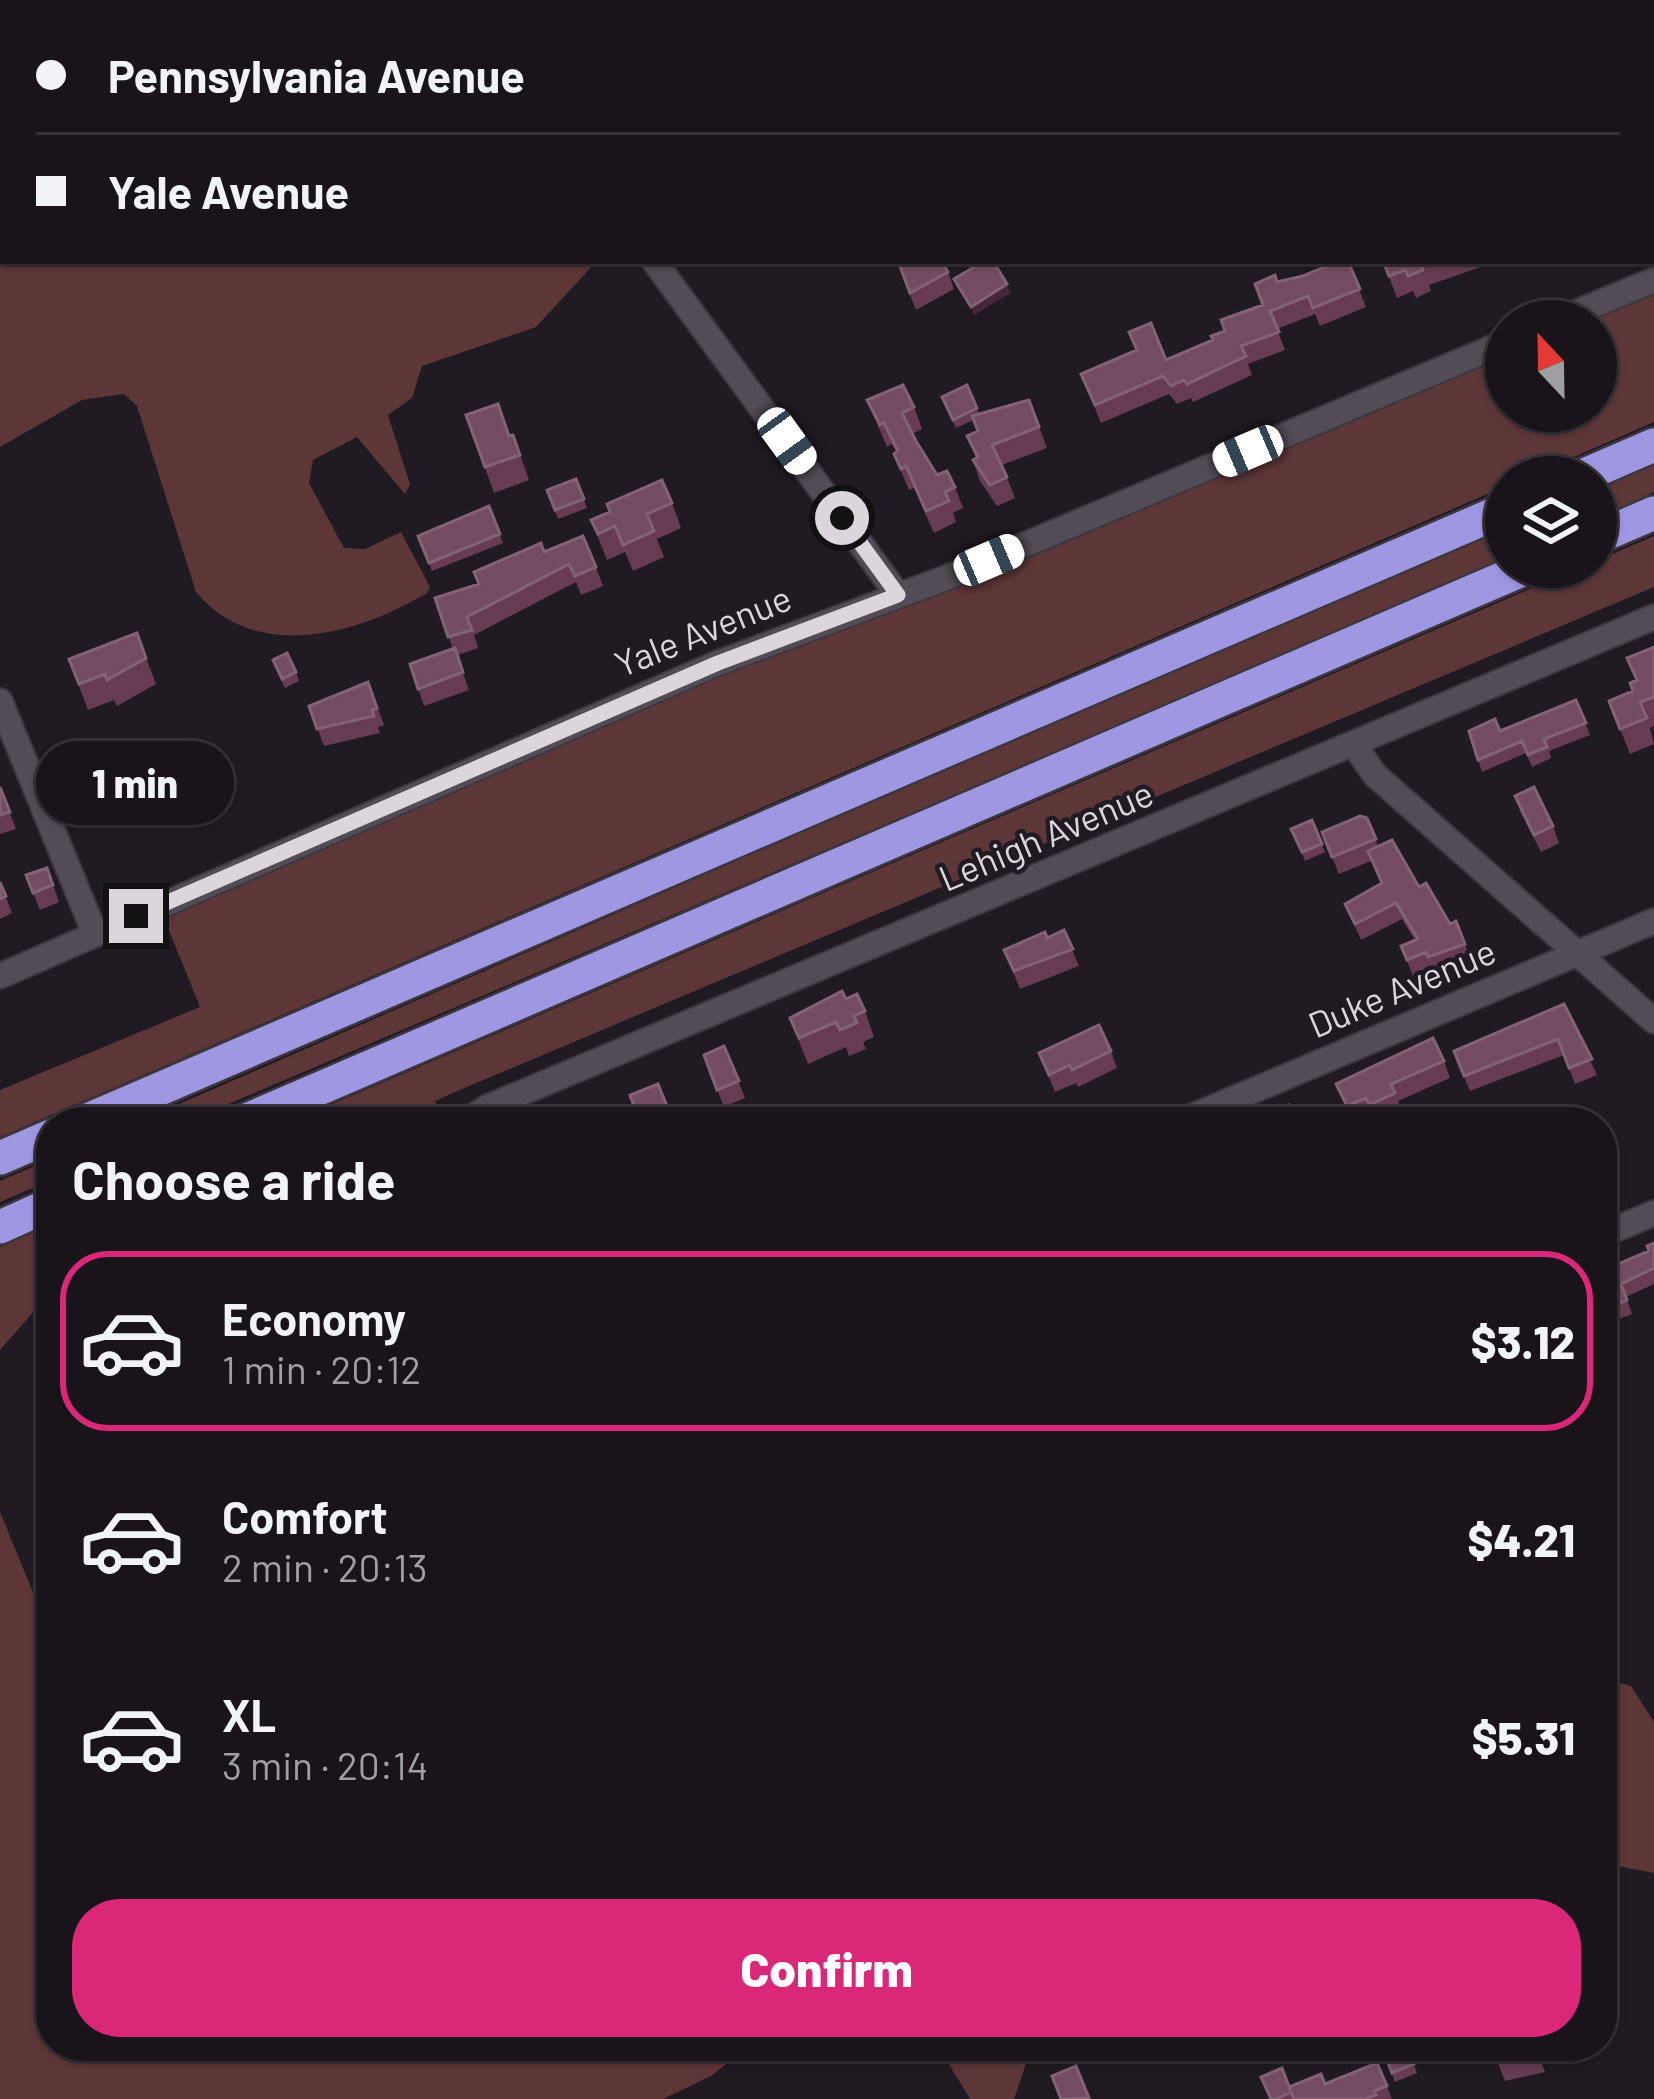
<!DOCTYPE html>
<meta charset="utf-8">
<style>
body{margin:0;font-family:Barlow,sans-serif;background:#252127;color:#f1f3f6;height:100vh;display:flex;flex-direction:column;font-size:45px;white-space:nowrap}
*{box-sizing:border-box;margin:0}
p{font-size:39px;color:#9f9ea2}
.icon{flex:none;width:66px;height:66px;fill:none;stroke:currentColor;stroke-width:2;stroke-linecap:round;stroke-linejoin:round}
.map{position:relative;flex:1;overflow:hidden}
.side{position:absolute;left:36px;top:1107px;width:1581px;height:954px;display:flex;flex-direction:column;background:#18141a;border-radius:48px;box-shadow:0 3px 9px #0004,0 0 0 3px #363339}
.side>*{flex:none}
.hud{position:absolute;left:0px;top:0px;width:1656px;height:264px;box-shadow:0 3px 9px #0004,0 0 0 3px #363339;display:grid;align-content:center;height:264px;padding:0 36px;background:#18141a}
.needle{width:78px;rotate:338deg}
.buttons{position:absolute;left:1485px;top:300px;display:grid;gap:24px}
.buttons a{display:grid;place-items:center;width:132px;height:132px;border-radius:50%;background:#18141a;box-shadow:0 3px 9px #0004,0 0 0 3px #363339;font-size:60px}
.end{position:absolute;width:54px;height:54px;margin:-27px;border:15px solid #dad6db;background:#111;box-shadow:0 0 0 6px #111}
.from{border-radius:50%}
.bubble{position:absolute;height:84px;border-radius:42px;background:#18141a;box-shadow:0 3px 9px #0004,0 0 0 3px #363339;font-size:39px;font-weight:800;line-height:84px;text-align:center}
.car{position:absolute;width:36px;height:72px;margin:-36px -18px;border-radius:15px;box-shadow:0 0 9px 3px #0007;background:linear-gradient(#fff 24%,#345 0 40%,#fff 0 76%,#345 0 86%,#fff 0)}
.hud b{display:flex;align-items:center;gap:42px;height:114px;font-size:45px}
.hud b+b{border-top:3px solid #363339}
.hud i{width:30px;height:30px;background:#f1f3f6}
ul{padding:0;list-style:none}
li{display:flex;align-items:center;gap:36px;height:180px;margin:0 24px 18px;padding:0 12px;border:6px solid transparent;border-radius:48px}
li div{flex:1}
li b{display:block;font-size:45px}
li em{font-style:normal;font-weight:800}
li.on{border-color:#db2777}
li>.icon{width:108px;height:108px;stroke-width:1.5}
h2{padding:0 36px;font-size:54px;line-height:144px}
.action{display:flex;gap:24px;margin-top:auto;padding:24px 36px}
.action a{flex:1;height:138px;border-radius:48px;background:#db2777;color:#fff;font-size:48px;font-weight:800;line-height:138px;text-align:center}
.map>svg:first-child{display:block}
.green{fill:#5d3638}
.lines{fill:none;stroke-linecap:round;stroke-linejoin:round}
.minor-casing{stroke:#3c373e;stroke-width:28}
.highway-casing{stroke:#3c373e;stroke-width:38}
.minor{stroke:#534b55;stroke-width:24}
.highway{stroke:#a097e3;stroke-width:33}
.wall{fill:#673c53}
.shaded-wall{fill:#452739}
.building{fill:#734c62;stroke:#836275;stroke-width:3}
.route{stroke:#dad6db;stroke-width:15}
.labels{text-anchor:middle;stroke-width:9;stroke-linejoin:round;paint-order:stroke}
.street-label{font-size:36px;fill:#dad6db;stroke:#201a22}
</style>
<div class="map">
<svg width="1654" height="2099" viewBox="0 0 1654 2099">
<rect width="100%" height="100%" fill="#201a22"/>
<path class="green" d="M0 0 5 3 3 261H597L536 327 422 366 412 398 388 415 410 484 405 494 357 437 313 460 309 483 344 548 365 549 401 532 430 587 427 593C357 635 255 663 196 592L137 406 124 394 82 400 0 447Z
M986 0H1391L1392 3H987Z
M1654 291V422L1528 477H1506V486L0 1137V1090L200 1007 164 918 522 757 841 624 945 591 1506 354V411H1596V321H1584Z
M1654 463V492L1596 519V487Z
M1506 525V560L186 1122H138Z
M1654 536V587L455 1092 435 1101 438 1112 413 1122H291L1581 567H1596V561Z
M51 1159V1180L0 1202V1181Z
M51 1225V1292L0 1350V1247Z
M0 1512 51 1636V2046H749L711 2076 663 2099H0Z
M1602 1677 1631 1686 1654 1722V1873L1602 1863Z
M938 2046H1032L1014 2099H970Z"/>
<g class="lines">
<defs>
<path id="minor" d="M450 0 452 3
M654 261 898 595
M1556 321 1654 280
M0 701 95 934
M1354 745 1375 775 1654 1021
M0 976 718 663 946 578 1506 342
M465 1122 488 1107 1654 617
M1179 1122 1654 921
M1602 1235 1654 1213"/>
<path id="highway" d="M1580 477 1654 445
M1596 538 1654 513
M83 1122 1506 509
M242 1122 1529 567
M0 1158 51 1136
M0 1227 51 1204"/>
</defs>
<use href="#minor" class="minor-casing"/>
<use href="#highway" class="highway-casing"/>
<use href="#minor" class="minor"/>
<use href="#highway" class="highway"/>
</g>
<path class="wall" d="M897 261 948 272 954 289 916 310Z
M1348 261 1366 307 1320 326 1315 314 1277 329 1285 350 1248 364 1252 375 1193 402 1191 398 1177 404 1169 394 1101 423 1081 374 1166 360 1213 340 1263 305 1277 282 1303 276Z
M1383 261H1498L1429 285 1431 291 1416 298 1413 291 1397 298Z
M967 385 979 414 1029 400 1047 448 1002 465 1015 498 997 506 980 481 973 460 976 458 967 436 977 431 973 420 956 428 942 397Z
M867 400 914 407 922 429 912 434 937 475 955 487 963 508 953 513 956 522 934 533 914 488 909 490 894 454 896 452 892 444 887 447Z
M466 415 509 436 513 435 529 480 494 493Z
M576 479 587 508 558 519 547 490Z
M672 503 681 528 657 539 664 557 633 571 625 552 607 560 591 520Z
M489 506 503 543 432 571 418 536Z
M544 552 596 567 603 586 581 595 576 582 474 635 478 648 457 655 469 690 424 706 410 664 453 649 435 598 478 584Z
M1654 647V726L1650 728 1654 744 1630 754 1609 701 1633 691 1636 681 1627 658Z
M146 658 156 684 117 706 114 700 88 710 69 659Z
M276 668 296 672 299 681 285 688Z
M368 682 384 725 378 727 380 733 324 746 309 706Z
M1576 700 1590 735 1549 751 1551 758 1532 767 1526 753 1482 772 1469 731H1500Z
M0 787 16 829 0 834Z
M1515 796 1553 826 1559 843 1541 852 1521 813Z
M1367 818 1378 846 1419 887 1450 924 1456 921 1471 960 1434 973 1432 968 1413 976 1401 946 1415 940 1402 919 1361 940 1345 904 1381 884 1371 861 1339 874 1322 832Z
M1312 820 1325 852 1305 861 1291 829Z
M47 868 59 902 40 910 26 875Z
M0 882 12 913 0 919Z
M1064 930 1079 966 1020 989 1004 950 1047 938Z
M846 999 865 1011 874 1037 863 1042 866 1049 849 1056 846 1047 808 1064 790 1018Z
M1564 1004 1597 1075 1575 1084 1564 1055 1470 1091 1454 1051Z
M724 1046 745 1098 724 1107 704 1055Z
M1111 1051 1117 1068 1078 1087 1076 1083 1055 1092 1039 1053Z
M1444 1061 1450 1078 1398 1101 1401 1110 1376 1122 1372 1115 1352 1122 1336 1084Z
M658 1084 673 1122H600L635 1109Z
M1654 1243V1284L1626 1297 1632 1314 1609 1323 1604 1311H1602V1271L1649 1251Z
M1407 2046 1417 2073 1395 2082 1383 2050Z
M1491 2046H1535L1545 2072 1505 2081Z
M1377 2063 1392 2099H1270L1290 2087 1325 2084Z"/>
<path class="shaded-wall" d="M1007 284 1011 293 974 315 971 307Z"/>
<path class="building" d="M233 0H255L251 3H236Z
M898 261H941L948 272 910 293Z
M984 261H993L1007 284 971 307 954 279Z
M1339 261H1348L1360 289 1313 308 1308 296 1270 311 1279 332 1241 346 1246 356 1187 384 1184 380 1171 386 1163 376 1095 405 1081 374 1137 350 1129 332 1151 323 1166 360 1213 340 1211 336 1225 331 1221 320 1263 305 1255 284 1275 275 1277 282 1303 276Z
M1383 261H1428L1421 264 1423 270 1408 276 1405 270 1389 276Z
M903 385 914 407 902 413 916 441 937 475 947 471 955 487 945 492 949 501 926 511 906 466 901 469 894 454 898 451 884 423 880 425 867 400Z
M967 385 977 408 953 420 942 397Z
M1029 400 1039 427 992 445 1007 477 990 485 973 460 978 457 967 436 978 431 972 416Z
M498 404 509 436 513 435 520 455 485 467 466 415Z
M576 479 584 499 555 510 547 490Z
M662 480 672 503 647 514 654 531 623 545 615 526 598 534 591 520 610 512 607 504Z
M489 506 500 534 429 563 418 536Z
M583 536 596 567 575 576 569 564 467 617 472 630 448 637 435 598 479 584 474 572 541 543 544 552Z
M137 633 146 658 107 680 105 674 79 684 69 659Z
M1654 647V697L1640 702 1647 718 1620 729 1609 701 1633 691 1630 683 1637 680 1627 658Z
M455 648 463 672 418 689 410 664Z
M287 653 296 672 282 679 273 660Z
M368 682 377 708 372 710 374 716 317 729 309 706Z
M1576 700 1586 723 1544 739 1547 747 1528 755 1522 741 1478 760 1469 731 1495 719 1500 731Z
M0 787 10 812 0 815Z
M1534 787 1553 826 1534 835 1515 796Z
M1360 816 1367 818 1376 839 1332 857 1322 832Z
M1312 820 1322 844 1302 852 1291 829Z
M1392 840 1419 887 1426 883 1450 924 1456 921 1465 944 1428 957 1426 952 1407 960 1401 946 1418 939 1396 903 1355 924 1345 904 1382 883 1368 851Z
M47 868 53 885 33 893 26 875Z
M0 882 6 896 0 899Z
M1064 930 1073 949 1014 971 1004 950 1045 932 1047 938Z
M842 991 846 999 857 994 865 1011 854 1016 857 1023 840 1030 836 1022 799 1038 790 1018Z
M1564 1004 1592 1059 1569 1068 1558 1039 1464 1076 1454 1051Z
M1099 1025 1111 1051 1072 1070 1070 1065 1049 1075 1039 1053Z
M1433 1038 1444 1061 1391 1084 1395 1093 1369 1105 1366 1098 1347 1106 1336 1084Z
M724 1046 739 1081 717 1090 704 1055Z
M658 1084 669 1111 645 1120V1122H600L635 1109 630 1095Z
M1289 1105 1297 1122H1253Z
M956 1114 960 1122H940Z
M1654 1243V1268L1621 1284 1627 1300 1604 1310 1602 1305V1271L1649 1251 1647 1246Z
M1394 2046H1407L1414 2064 1392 2073 1383 2050Z
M1491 2046H1535L1495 2055Z
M1377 2063 1387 2086 1374 2091 1376 2095 1365 2099H1294L1289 2087 1321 2074 1325 2084Z
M1076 2066 1089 2098 1061 2099 1052 2076Z
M1282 2068 1291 2092 1276 2099H1271L1261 2077Z"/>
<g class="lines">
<path class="route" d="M136 916 718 663 898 595 842 518"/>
</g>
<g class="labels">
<g class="street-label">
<text transform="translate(703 631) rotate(-22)" y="13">Yale Avenue</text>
<text transform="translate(1046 836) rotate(-23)" y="13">Lehigh Avenue</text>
<text transform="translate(1402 988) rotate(-23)" y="13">Duke Avenue</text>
</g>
</g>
</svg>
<div class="buttons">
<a><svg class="needle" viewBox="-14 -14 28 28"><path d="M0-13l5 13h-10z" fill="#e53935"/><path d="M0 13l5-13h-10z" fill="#9f9ea2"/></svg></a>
<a><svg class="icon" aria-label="layers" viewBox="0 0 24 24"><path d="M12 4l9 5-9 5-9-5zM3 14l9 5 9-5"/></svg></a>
</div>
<i class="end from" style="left:842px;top:518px"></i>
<i class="end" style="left:136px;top:916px"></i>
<div class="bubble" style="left:36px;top:741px;width:198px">1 min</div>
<i class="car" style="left:787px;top:441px;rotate:144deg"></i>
<i class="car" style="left:1248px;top:451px;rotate:247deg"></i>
<i class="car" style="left:989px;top:560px;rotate:67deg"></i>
<div class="hud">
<b><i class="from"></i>Pennsylvania Avenue</b>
<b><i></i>Yale Avenue</b>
</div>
<section class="side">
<h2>Choose a ride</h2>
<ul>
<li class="on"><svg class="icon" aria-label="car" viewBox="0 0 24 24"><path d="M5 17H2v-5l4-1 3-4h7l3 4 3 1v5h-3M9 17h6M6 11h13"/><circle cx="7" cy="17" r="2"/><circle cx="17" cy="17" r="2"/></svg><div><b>Economy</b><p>1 min · 20:12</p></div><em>$3.12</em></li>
<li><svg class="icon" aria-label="car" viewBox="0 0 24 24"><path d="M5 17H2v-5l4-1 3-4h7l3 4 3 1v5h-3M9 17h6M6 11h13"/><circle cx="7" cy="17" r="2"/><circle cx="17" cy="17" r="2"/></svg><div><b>Comfort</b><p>2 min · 20:13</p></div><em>$4.21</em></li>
<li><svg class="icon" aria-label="car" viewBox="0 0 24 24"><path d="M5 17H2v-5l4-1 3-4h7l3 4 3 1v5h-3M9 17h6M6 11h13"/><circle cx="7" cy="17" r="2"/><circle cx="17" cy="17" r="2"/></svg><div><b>XL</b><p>3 min · 20:14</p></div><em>$5.31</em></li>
</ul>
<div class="action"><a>Confirm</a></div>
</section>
</div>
